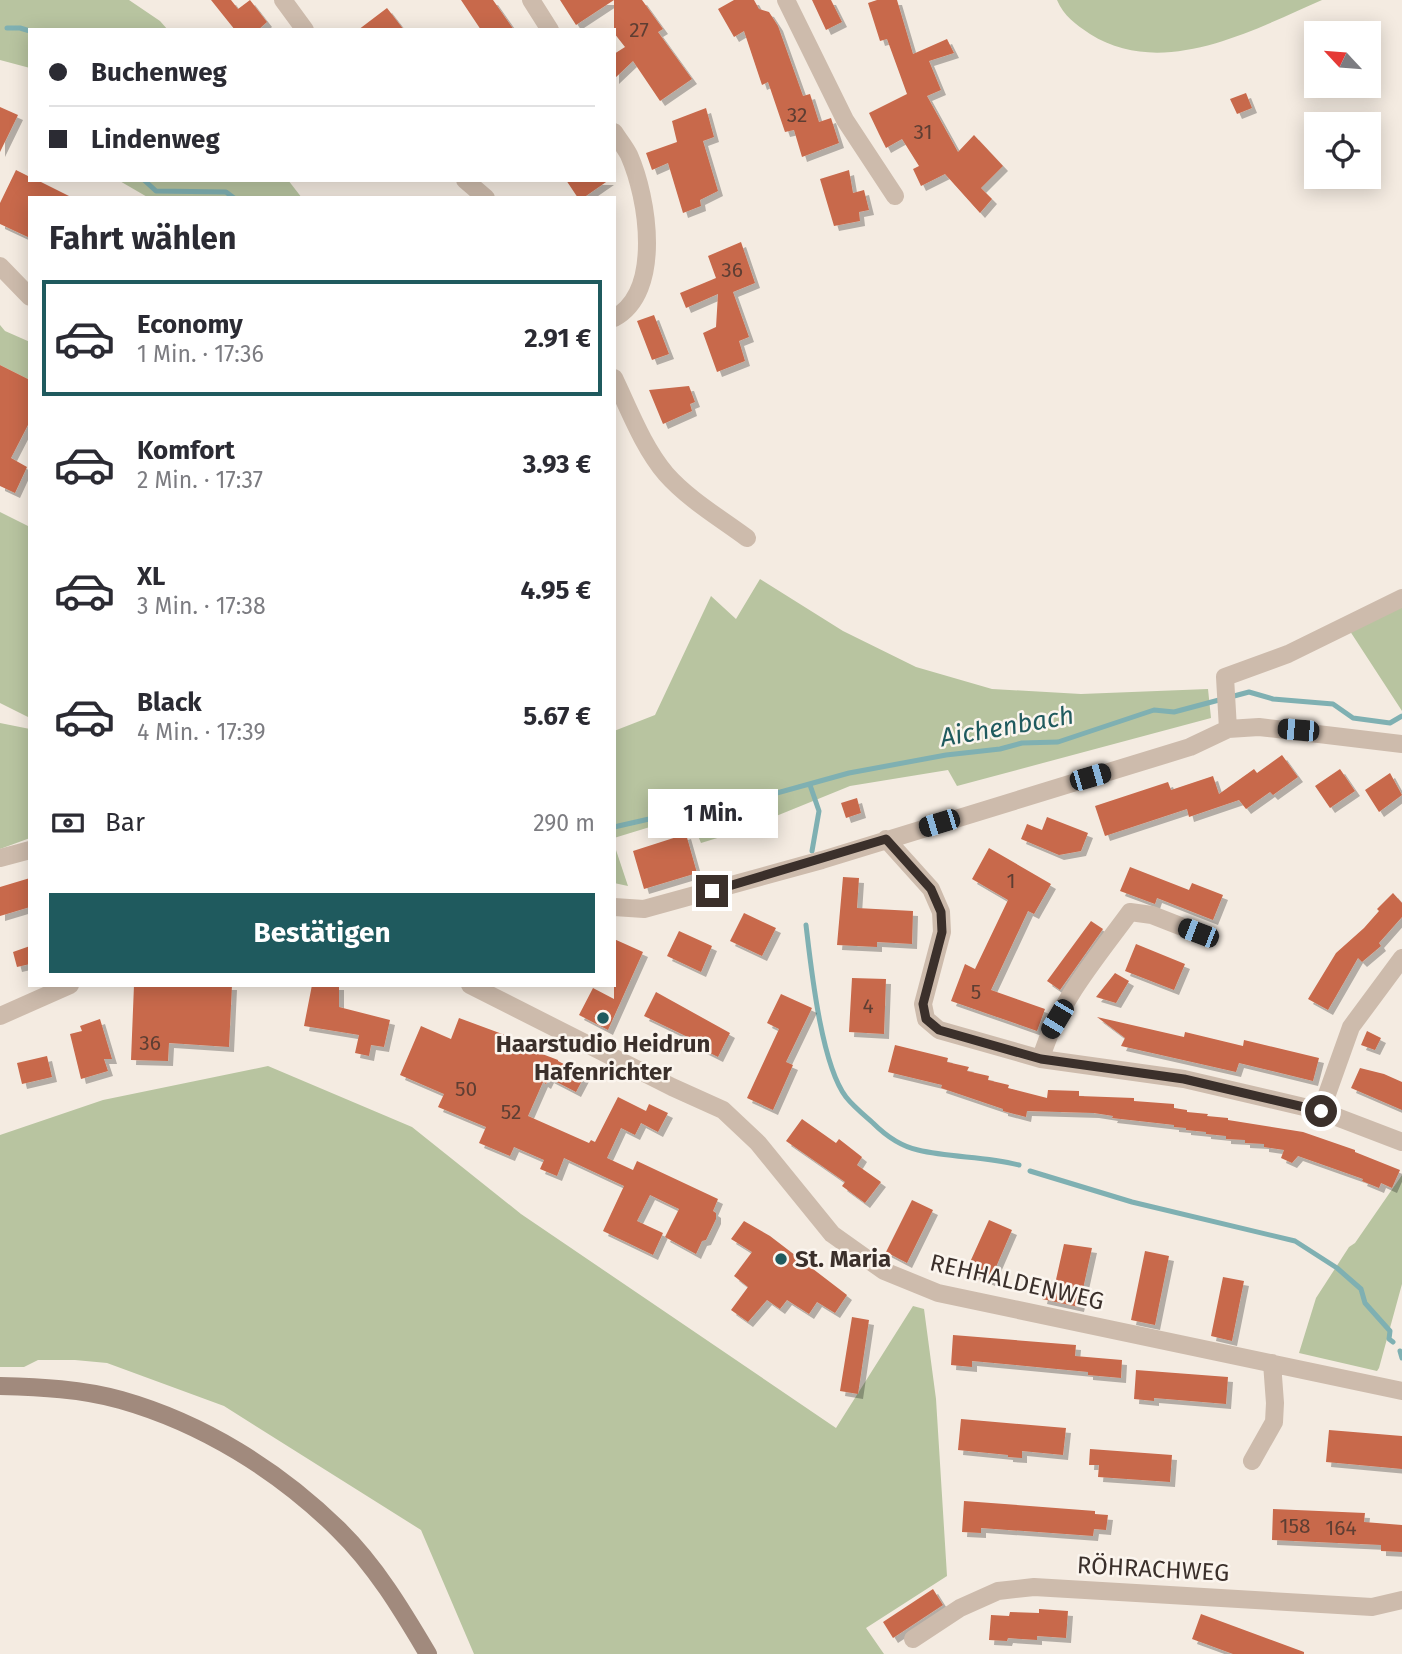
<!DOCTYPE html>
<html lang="de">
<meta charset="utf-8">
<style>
body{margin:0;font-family:"Fira Sans",sans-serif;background:#f7f7f7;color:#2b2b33;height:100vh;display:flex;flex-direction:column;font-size:26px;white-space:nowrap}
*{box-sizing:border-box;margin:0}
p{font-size:23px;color:#7c7c81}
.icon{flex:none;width:38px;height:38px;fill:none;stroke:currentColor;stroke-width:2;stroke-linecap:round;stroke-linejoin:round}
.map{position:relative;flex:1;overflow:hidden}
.details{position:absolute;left:28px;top:196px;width:588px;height:791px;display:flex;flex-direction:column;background:#fff;border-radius:0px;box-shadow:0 4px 18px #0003}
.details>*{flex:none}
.top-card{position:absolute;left:28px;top:28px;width:588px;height:154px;border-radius:0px;box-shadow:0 4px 18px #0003;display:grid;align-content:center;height:154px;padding:0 21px;background:#fff}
.needle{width:46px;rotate:296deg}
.buttons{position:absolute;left:1304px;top:21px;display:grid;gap:14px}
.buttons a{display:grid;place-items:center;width:77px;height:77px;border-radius:0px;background:#fff;box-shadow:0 4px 18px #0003;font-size:35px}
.end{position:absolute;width:32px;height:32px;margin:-16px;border:9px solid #3b302b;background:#fff;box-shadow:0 0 0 4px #fff}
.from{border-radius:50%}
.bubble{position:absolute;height:49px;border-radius:0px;background:#fff;box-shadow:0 4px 18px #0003;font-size:23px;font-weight:700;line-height:49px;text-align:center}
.car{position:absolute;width:21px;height:42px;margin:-21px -10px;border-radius:9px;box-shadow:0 0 5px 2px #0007;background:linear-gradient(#222 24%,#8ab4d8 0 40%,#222 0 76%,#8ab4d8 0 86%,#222 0)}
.top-card b{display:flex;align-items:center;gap:24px;height:66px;font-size:26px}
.top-card b+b{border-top:2px solid #e1e1e2}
.top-card i{width:18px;height:18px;background:#2b2b33}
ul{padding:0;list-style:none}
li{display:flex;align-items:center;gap:21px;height:116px;margin:0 14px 10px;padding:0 7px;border:4px solid transparent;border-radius:0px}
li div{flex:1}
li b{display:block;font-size:26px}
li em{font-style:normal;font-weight:700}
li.selected{border-color:#1f5a5e}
li>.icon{width:63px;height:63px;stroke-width:1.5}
h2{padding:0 21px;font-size:32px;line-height:84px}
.pay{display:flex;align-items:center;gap:18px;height:77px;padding:0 21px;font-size:26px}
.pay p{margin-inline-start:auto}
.primary-button{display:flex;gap:14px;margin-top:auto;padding:14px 21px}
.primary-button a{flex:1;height:80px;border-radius:0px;background:#1f5a5e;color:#fff;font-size:28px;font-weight:700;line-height:80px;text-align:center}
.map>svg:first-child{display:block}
.green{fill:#b8c4a0}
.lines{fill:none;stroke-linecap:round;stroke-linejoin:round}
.stream{stroke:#7fb0b2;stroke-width:5}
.building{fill:#c8694b;filter:url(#shadow)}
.street{stroke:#cdbbac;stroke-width:18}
.secondary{stroke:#a18a7d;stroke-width:18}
.route{stroke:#3b302b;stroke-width:9}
.poi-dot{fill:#1f5a5e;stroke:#fbf5ee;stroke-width:2.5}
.labels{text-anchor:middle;stroke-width:5;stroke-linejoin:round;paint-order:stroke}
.number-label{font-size:21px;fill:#5e3e33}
.poi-label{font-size:24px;font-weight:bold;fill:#3b302b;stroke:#fbf5ee}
.street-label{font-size:24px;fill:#3b302b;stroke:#fbf5ee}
.water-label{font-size:26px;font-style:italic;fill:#1f5a5e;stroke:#fbf5ee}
</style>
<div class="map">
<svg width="1402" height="1654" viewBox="0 0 1402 1654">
<defs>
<filter id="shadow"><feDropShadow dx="5" dy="5" stdDeviation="0" flood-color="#0004"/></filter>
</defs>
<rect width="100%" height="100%" fill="#f4ebe1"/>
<path class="green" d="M0 0H129L160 21 168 30H30V68L0 60Z
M1057 0H1322C1253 30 1163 80 1090 34 1075 24 1064 16 1057 0Z
M118 180H288L302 198H149Z
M0 325 5 331 30 342V380L0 365Z
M0 512 30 527V718L0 703Z
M760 579 843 631 916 667 992 689 1081 694 1208 689 1211 718 957 786 948 770 850 786 737 832 701 843 689 815 614 838V731L655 715 711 596 736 619Z
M1402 597V711L1346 625Z
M0 723 30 729V838L0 849Z
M614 844 628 886 614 883Z
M268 1066 412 1127 521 1214 836 1428 913 1306 924 1309 936 1399 947 1576 866 1628 884 1654H474L421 1530 224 1406 107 1363 75 1360H38L24 1367H0V1135L103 1100Z
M1402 1175V1284L1379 1368 1377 1371 1299 1353 1316 1298 1349 1247 1355 1243Z"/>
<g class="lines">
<path class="stream" d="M7 28H20L30 31
M144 180 156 191 226 192 234 198
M810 785 819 811 812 851
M614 827 693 809 716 810 849 773 946 755 1000 749 1022 743 1058 742 1154 710 1174 712 1249 692 1273 699 1333 704 1353 718 1390 723 1402 716
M806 925C811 967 821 1064 846 1097 853 1106 864 1115 873 1123 886 1136 900 1146 918 1150 951 1158 986 1156 1019 1165
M1030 1171 1132 1202 1295 1241 1337 1268 1361 1289 1365 1303 1390 1331 1389 1339 1393 1342
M1400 1351 1402 1358"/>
</g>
<path class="building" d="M211 0H231L238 9 250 0 267 22 258 30H235Z
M461 0H493L514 30H481Z
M560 0H642L663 29 658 32 692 79 660 101 633 61 614 79V54L625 47 614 33V0L576 25Z
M734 0H754L759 9 769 12 778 26 803 96 810 94 819 122 831 118 839 143 802 157 794 130 785 132 768 82 762 85 744 31 734 37 718 9Z
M812 0H831L842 22 826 30Z
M877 0H897L913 54 947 39 954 53 929 61 941 90 927 96 958 152 974 135 1003 166 981 188 992 199 980 213 945 174 921 186 913 169 919 166 902 139 886 148 879 134 869 113 907 94 887 39 880 41 868 3Z
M387 8 404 30H358Z
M1246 93 1252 108 1237 114 1230 99Z
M0 107 18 115 0 152Z
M706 108 714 137 703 141 718 191 700 200 701 206 683 213 668 163 652 170 646 153 677 142 672 121Z
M16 170 30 177V180H37L73 198H30V238L0 224V203Z
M849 170 853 193 864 190 869 210 859 212 860 221 834 226 820 179Z
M566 180H609L583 198H578Z
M741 242 755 283 733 292 749 337 739 341 745 361 717 372 703 333 716 327 718 294 686 308 680 293 716 278 708 256Z
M654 315 669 354 652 360 637 321Z
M0 365 30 380V421L11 458 27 467 15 493 0 486Z
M689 386 695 402 690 404 692 411 663 424 649 390Z
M1282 755 1298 777 1273 795 1270 792 1246 809 1239 800 1189 817 1187 809 1105 836 1095 806 1168 782 1171 790 1213 776 1219 794 1254 769 1257 773Z
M1340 769 1355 791 1330 808 1315 786Z
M1390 773 1402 795 1379 812 1365 790Z
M857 798 861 813 846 818 841 803Z
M1047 817 1088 833 1081 851 1059 855 1021 839 1027 824 1042 830Z
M686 834 697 873 644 889 633 851Z
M989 848 1051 884 1034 914 1028 911 991 990 1045 1009 1037 1031 951 1001 965 964 975 969 1008 900 972 879Z
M1130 867 1189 890 1192 883 1223 895 1213 920 1157 898 1155 904 1120 891Z
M843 877 859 878 857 908 913 911 912 944 877 942V947L837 945Z
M30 878V907L0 916V887Z
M1393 893 1402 903V917L1379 943 1381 946 1362 962 1358 958 1328 1010 1308 999 1336 953 1364 928 1379 911 1377 909Z
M744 913 776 928 762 956 730 941Z
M1091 921 1103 929 1060 990 1047 981Z
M679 931 712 946 701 972 667 956Z
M614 939 643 952 608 1030 579 1015 593 988 614 999Z
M1136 944 1185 964 1174 990 1125 971Z
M30 946V964L17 967 13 952Z
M1115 973 1129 981 1116 1003 1096 997Z
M852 978 886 979 884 1034 849 1032Z
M134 985H232L229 1047 169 1043 168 1061 131 1060Z
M312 985H339V1007L390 1020 384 1047 371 1045 369 1056 355 1053 359 1035 304 1026Z
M656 992 730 1033 718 1057 692 1044 694 1040 644 1016Z
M781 994 812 1008 786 1062 793 1065 773 1110 747 1098 779 1029 767 1023Z
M1097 1017 1184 1037 1185 1032 1243 1046 1244 1040 1319 1058 1313 1081 1239 1063 1236 1072 1121 1046 1125 1038Z
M459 1018 505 1035 503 1039 558 1060V1061L585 1075 576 1092 549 1078 546 1084 543 1082 528 1116 589 1143 591 1140 595 1142 618 1097 646 1111 649 1104 668 1113 658 1132 641 1123 635 1135 621 1128 607 1158 633 1170 637 1161 718 1199 713 1211 716 1213V1219L706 1240 702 1241 696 1254 665 1237 679 1209 650 1195 637 1221 663 1233 653 1255 603 1231 624 1186 564 1158 557 1176 540 1169 544 1160 514 1147 510 1156 479 1143 486 1127 438 1107 444 1094 400 1075 421 1026 451 1039Z
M100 1019 112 1059H104L108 1071 81 1079 70 1034 82 1031 80 1026Z
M1367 1031 1381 1038 1375 1050 1361 1045Z
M895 1045 948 1058 947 1062 969 1067 967 1071 989 1076 988 1080 1009 1085 1008 1088 1047 1098 1048 1090 1079 1091V1096L1134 1098V1101L1174 1104V1108L1187 1110V1112L1208 1114 1207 1116 1228 1118V1120L1303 1132 1355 1150V1152L1400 1170 1392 1188 1381 1183 1379 1188 1362 1181 1363 1179 1298 1156 1292 1163 1281 1158 1284 1150 1264 1147V1144L1245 1143V1140L1226 1139V1136L1206 1134V1132L1186 1130V1128L1174 1127V1125L1112 1118 1113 1116 1094 1113 1027 1111 1026 1117 1003 1111V1109L941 1088 942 1085 888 1072Z
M47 1056 52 1077 22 1084 17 1063Z
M1360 1068 1384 1074 1402 1082V1110L1351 1088Z
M802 1119 836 1143 839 1139 862 1157 857 1165 881 1182 865 1203 842 1186 845 1182 786 1141Z
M912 1200 933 1210 907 1263 886 1252Z
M989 1220 1012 1230 990 1281 966 1271Z
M744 1221 770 1236 847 1295 835 1313 817 1302 809 1314 787 1300 780 1309 767 1300 748 1322 731 1310 748 1287 734 1276 752 1252 731 1239Z
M1064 1244 1092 1248 1079 1307 1042 1299 1046 1282 1055 1284Z
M1145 1251 1169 1256 1155 1325 1131 1320Z
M1223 1277 1244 1281 1232 1341 1211 1336Z
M852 1317 869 1320 858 1394 840 1391Z
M953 1335 1076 1345 1075 1356 1122 1360 1121 1378 1088 1375V1372L972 1361V1367L951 1365Z
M1136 1370 1228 1377 1226 1404 1154 1398V1401L1134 1399Z
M961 1419 1066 1428 1063 1455 1022 1451V1458L1008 1457V1455L958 1450Z
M1329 1430 1402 1436V1469L1326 1462Z
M1090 1449 1172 1455 1170 1482 1098 1477 1099 1465H1089Z
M964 1501 1095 1511V1514L1108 1515 1106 1530 1094 1529 1093 1536 981 1528V1533L962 1532Z
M1273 1509 1365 1513 1364 1522 1402 1525V1552L1381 1551V1545L1272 1540Z
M933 1589 943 1605 893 1638 883 1622Z
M1039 1609 1068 1611 1066 1638 1037 1636V1640L1008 1638 1007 1641 989 1640 991 1615 1009 1616 1010 1612 1039 1613Z
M1201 1614 1304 1652V1654H1233L1192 1639Z"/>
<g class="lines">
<path class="street" d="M283 0 305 30
M531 0 550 30
M786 0 845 120 895 196
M614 132C619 140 625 147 629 155 648 198 663 292 614 318
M465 180 486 198
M0 266 30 297
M614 378C629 409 643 447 666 474 688 499 720 518 747 538
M1228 729 1225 677 1288 654 1402 598
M886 839 931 889 941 912 942 932 923 1004 926 1019 939 1030 1041 1059 1184 1079 1321 1111 1402 1142
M0 858 30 850
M614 907 644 909 822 860 1190 747 1228 729 1259 727 1402 744
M470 985 672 1087 723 1110 758 1143 832 1234 884 1271 938 1293 1402 1391
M0 1016 70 985
M1041 1059C1055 1006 1098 956 1130 912L1152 915 1198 933
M1321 1111 1351 1027 1402 958
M1252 1461 1274 1422 1275 1403 1272 1363
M913 1639 960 1608 998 1591 1034 1587 1372 1607 1402 1600"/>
<path class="secondary" d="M0 1386C40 1387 82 1389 121 1400 202 1423 278 1470 338 1529 375 1565 402 1610 428 1654"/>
</g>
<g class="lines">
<path class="route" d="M712 891 886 839 931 889 941 912 942 932 923 1004 926 1019 939 1030 1041 1059 1184 1079 1321 1111"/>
</g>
<g class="poi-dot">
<circle cx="603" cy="1018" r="7"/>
<circle cx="781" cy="1259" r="7"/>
</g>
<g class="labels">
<g class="number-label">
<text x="639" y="37">27</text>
<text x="797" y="122">32</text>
<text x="923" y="139">31</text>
<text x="732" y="277">36</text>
<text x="1011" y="888">1</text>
<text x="976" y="999">5</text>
<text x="868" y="1013">4</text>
<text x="150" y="1050">36</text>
<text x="466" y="1096">50</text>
<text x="511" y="1119">52</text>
<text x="1295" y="1533">158</text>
<text x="1341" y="1535">164</text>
</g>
<g class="poi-label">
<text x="603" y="1052">Haarstudio Heidrun<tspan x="603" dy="28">Hafenrichter</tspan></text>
<text x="795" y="1267" text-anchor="start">St. Maria</text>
</g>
<g class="street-label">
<text transform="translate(1017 1282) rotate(13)" y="8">REHHALDENWEG</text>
<text transform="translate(1153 1569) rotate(3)" y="8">RÖHRACHWEG</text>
</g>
<g class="water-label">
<text transform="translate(1007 726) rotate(-10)" y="9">Aichenbach</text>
</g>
</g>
</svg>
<div class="buttons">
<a><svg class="needle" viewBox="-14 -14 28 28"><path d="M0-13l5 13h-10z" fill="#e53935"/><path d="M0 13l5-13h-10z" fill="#7c7c81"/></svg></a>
<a><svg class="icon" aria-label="locate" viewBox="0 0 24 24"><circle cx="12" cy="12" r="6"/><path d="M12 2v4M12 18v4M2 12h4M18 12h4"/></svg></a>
</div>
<i class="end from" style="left:1321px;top:1111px"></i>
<i class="end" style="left:712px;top:891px"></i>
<div class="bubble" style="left:648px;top:789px;width:130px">1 Min.</div>
<i class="car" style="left:1298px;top:730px;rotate:275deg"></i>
<i class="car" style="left:1090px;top:777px;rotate:74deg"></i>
<i class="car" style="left:939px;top:823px;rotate:253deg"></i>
<i class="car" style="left:1198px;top:933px;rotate:291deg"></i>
<i class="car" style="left:1057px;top:1019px;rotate:211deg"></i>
<div class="top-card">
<b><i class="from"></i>Buchenweg</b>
<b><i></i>Lindenweg</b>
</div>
<section class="details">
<h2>Fahrt wählen</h2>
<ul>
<li class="selected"><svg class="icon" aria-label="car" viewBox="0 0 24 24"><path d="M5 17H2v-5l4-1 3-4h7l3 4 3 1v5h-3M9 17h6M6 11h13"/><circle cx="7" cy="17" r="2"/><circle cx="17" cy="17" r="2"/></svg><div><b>Economy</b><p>1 Min. · 17:36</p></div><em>2.91 €</em></li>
<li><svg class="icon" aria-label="car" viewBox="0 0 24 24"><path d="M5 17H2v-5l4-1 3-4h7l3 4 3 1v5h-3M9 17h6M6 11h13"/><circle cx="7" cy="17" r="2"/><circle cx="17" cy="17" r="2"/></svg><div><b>Komfort</b><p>2 Min. · 17:37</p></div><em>3.93 €</em></li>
<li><svg class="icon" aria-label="car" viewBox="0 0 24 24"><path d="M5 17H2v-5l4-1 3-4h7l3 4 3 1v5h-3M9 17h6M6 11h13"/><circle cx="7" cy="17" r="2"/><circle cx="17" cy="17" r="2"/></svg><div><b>XL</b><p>3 Min. · 17:38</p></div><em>4.95 €</em></li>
<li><svg class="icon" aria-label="car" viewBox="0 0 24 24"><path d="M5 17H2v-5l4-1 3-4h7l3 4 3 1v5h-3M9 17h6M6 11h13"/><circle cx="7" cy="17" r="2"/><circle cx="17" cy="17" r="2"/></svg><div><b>Black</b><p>4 Min. · 17:39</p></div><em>5.67 €</em></li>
</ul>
<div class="pay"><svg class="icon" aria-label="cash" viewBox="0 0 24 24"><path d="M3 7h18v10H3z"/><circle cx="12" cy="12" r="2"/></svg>Bar<p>290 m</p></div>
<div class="primary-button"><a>Bestätigen</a></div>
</section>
</div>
